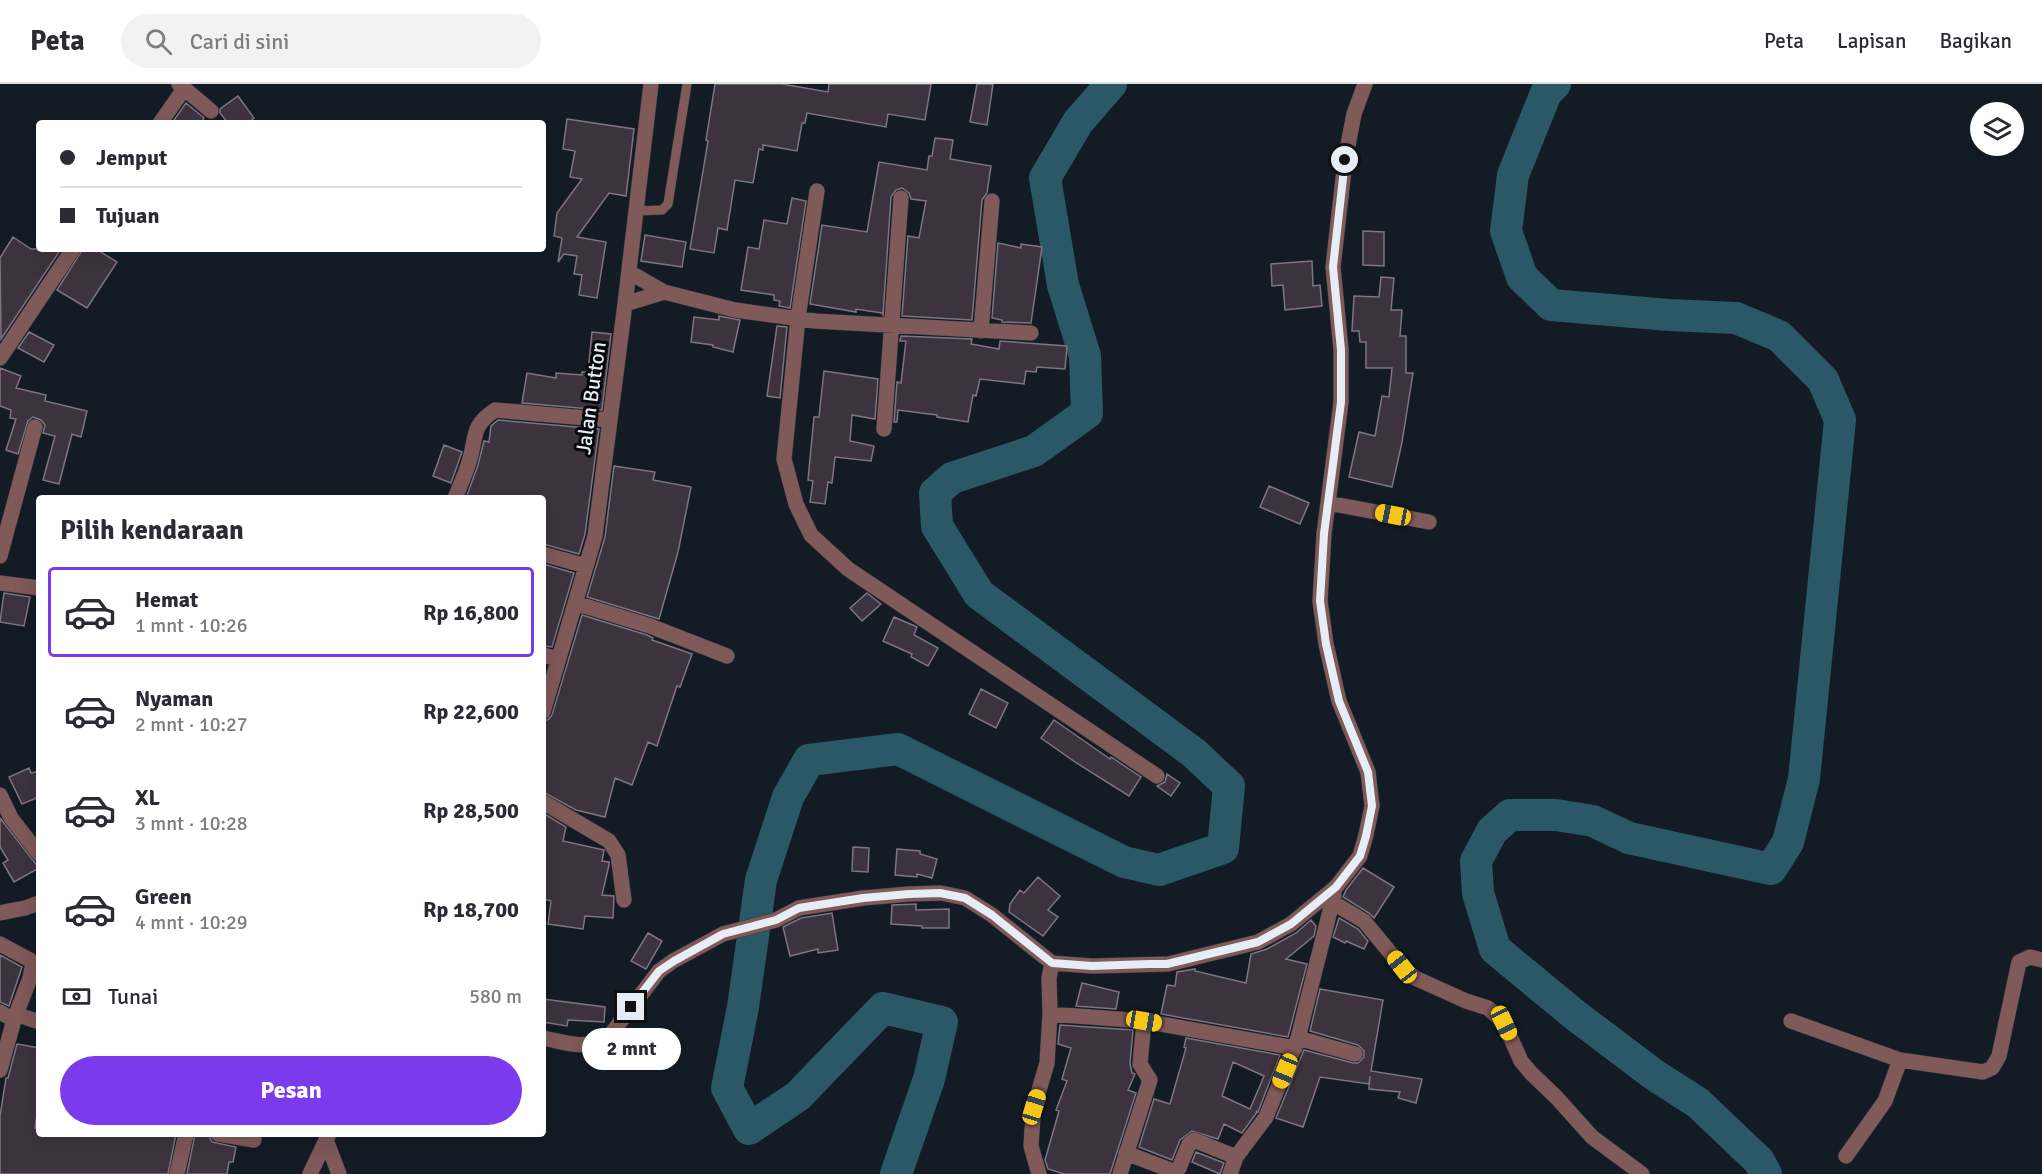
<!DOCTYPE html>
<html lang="id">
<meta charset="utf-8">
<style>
body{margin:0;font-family:Signika,sans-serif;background:#f2f2f3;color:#2b2b33;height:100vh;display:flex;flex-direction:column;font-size:22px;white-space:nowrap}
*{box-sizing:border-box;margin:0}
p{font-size:20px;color:#7c7c81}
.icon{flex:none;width:33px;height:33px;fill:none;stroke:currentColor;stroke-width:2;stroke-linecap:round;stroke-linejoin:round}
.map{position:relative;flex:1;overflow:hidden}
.side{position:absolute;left:36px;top:411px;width:510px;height:642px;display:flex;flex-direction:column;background:#fff;border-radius:6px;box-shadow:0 6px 24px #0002}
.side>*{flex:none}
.guide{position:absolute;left:36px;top:36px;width:510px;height:132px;border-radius:6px;box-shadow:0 6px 24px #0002;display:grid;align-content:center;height:132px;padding:0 24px;background:#fff}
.tools{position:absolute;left:1970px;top:18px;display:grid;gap:12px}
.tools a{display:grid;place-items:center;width:54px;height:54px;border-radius:50%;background:#fff;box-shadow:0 6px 24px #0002;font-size:30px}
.end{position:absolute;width:27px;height:27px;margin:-14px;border:8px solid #e7edf4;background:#111;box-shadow:0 0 0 3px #111}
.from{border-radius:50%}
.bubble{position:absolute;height:42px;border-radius:21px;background:#fff;box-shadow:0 6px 24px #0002;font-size:20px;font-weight:700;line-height:42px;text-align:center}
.car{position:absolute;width:18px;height:36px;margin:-18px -9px;border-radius:8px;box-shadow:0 0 4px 2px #0007;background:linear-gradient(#f5c518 24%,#345 0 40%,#f5c518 0 76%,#345 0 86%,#f5c518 0)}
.guide b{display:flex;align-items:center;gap:21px;height:57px;font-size:22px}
.guide b+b{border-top:2px solid #e1e1e2}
.guide i{width:15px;height:15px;background:#2b2b33}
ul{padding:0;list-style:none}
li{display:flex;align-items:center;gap:18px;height:90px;margin:0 12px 9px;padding:0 12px;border:3px solid transparent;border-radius:6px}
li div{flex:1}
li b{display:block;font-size:22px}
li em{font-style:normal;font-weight:700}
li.current{border-color:#7c3aed}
li>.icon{width:54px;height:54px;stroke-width:1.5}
h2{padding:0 24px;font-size:27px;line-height:72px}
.pay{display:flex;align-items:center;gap:15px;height:66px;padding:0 24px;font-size:22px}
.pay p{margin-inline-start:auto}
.primary-button{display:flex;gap:12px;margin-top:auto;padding:12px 24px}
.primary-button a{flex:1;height:69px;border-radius:36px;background:#7c3aed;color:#fff;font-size:24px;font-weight:700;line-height:69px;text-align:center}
header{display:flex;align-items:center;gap:36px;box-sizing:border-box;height:84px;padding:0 30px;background:#fff;border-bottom:2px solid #e1e1e2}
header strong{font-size:28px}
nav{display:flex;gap:33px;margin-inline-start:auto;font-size:21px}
.search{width:420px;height:54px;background:#f2f2f3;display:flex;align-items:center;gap:15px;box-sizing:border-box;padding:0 21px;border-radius:33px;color:#7c7c81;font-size:22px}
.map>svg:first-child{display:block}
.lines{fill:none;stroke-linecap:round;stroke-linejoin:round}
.river{stroke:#2a5866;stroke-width:32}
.building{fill:#3c333e;stroke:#7f7481;stroke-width:1.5;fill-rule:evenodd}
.service-casing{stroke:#313942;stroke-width:10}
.minor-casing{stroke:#313942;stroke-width:16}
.service{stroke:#805959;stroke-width:9}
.minor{stroke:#805959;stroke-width:15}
.route{stroke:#e7edf4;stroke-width:8}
.labels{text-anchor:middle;stroke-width:6;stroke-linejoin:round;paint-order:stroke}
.street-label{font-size:21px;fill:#e7edf4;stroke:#04060a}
</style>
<header>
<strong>Peta</strong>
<div class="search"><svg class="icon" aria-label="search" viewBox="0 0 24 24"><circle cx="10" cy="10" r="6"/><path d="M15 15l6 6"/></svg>Cari di sini</div>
<nav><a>Peta</a><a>Lapisan</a><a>Bagikan</a></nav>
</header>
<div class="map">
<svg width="2042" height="1090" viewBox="0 0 2042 1090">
<rect width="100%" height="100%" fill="#131c25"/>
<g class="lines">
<path class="river" d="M1555 0 1546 9 1513 91 1506 147 1522 193 1551 221 1669 231 1736 234 1779 252 1823 296 1840 336 1804 695 1788 758 1771 785 1629 754 1593 737 1556 731H1510L1492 747 1476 777 1478 809 1495 865 1575 931 1653 990 1698 1019 1759 1077 1766 1090
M896 1090 929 995 942 938 883 924 798 1012 749 1045 727 1004 743 923 761 796 788 713 809 676 898 665 1124 778 1159 786 1223 764 1229 702 1194 669 979 510 937 442 935 409 952 394 1034 367 1087 329 1085 272 1063 201 1045 94 1078 38 1111 0"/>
</g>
<path class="building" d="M715 0H782L828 8 829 0H931L925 36 888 30 886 43 807 29 805 39H802L797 67 763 61V66L759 65 753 99 735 96 727 146 718 144 714 169 690 165 708 57 706 56Z
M977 0H993L987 41 970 38Z
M238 12 254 34 247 39H228L220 29V25Z
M186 19 204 34 201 39H172Z
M567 35 634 45 626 112 609 109 577 153 606 158 597 214 579 211 582 191 574 190 577 172 564 170 558 178 562 154 554 152 557 129 582 95 570 93 575 67 563 65Z
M935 54 953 56 950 75 991 82 987 109 982 116 972 236 902 232 908 152 919 154 926 117 911 115 909 109 902 104 896 106 891 113 883 231 882 229 856 225V228L810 220 822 141 867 148 879 78 927 86 929 72H932Z
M792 114 806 117 790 224 779 222 780 217 774 216V211L741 206 748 163 759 165 764 136 787 140Z
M1363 147 1384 148V182L1363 181Z
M645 151 686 158 682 183 641 177Z
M13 153 31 165H61L1 255 0 174Z
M998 159 1021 164V160L1042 163 1031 239 1002 238V236L992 234Z
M83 165H96L117 178 87 224 57 206Z
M1312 177 1313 202 1320 201 1322 222 1285 226 1283 201 1272 202 1271 180Z
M1381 193 1394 194 1391 226H1402L1400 252H1406V289H1413L1402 358 1392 403 1349 393 1359 348 1375 352 1382 312 1389 313 1392 284H1366V258H1360L1359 247H1352L1354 212 1379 213Z
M719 232 740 236 733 268 713 263V261L691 258 694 233 719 236Z
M777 242 787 243 780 314 767 312Z
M29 248 54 261 44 278 18 264Z
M592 248 611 250 602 326 522 319 527 289 556 294V289L582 291V288H588Z
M901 252 972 255 971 260 999 265 1000 257 1067 262 1065 285 1037 283 1036 288 1026 287 1024 300 980 295 976 312 973 311 968 338 937 333V331L898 326 897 338H894L897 298 901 299 906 257H900Z
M0 284 21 292 16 304 46 311 45 317 87 327 81 353 72 350 59 400 43 396 55 352 43 349 45 341 41 336 33 333 28 337 18 370 6 366 16 335 10 334 11 326 0 322Z
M824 287 878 295 875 335 852 331 850 357 874 362 871 377 835 373 832 399 828 398 825 420 810 418 813 397 808 396 814 333H819Z
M498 336 599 345 585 450 579 470 543 460V414H466L478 381 484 357 489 358 491 342Z
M444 361 462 368 451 399 433 392Z
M614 382 655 388 653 396 691 403 678 468 659 535 587 513 605 453Z
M1269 402 1309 419 1300 440 1260 423Z
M543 480 574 489 552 563 543 562Z
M4 509 30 513 24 542 0 538Z
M867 509 881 520 862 537 850 524Z
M582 531 647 551 653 554 652 556 692 570 680 603 677 602 657 662 648 658 632 701 615 694 605 733 576 726 543 708V638L549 635 552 631Z
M894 533 917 543 914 551 938 564 928 582 911 573 912 570 883 557Z
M981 605 1008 619 996 644 969 630Z
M1054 636 1110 675 1111 673 1141 693 1129 712 1078 680 1041 654Z
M29 684 31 689 39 687V713L22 720 9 693Z
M1167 690 1180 699 1171 712 1157 702 1165 698Z
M543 729 566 743 563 757 604 766 602 777 609 778V781L602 811 614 812 613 834 585 832 583 845 548 840 551 817 543 815Z
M0 734 39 784 14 798 3 779 8 776 0 763Z
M853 763 869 764 868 788 852 787Z
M897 765 920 767V770L937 775 932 794 917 790V793L895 791Z
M1363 784 1394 803 1374 834 1369 829 1343 813 1346 806Z
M1038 793 1060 812 1048 826 1058 833 1043 852 1009 828 1010 820 1020 806 1024 809Z
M916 820V826L949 825V844H922V842L891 840 892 821Z
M832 829 838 866 818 869V865L790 872 783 843 801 834Z
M1339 834 1358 845 1368 857 1364 865 1346 857 1345 859 1333 853Z
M1311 836 1316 842 1314 852 1286 875 1307 880 1288 953 1161 930 1167 901 1175 902 1177 888 1195 885V887L1246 899 1251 870 1267 865 1296 849Z
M648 849 662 857 646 885 631 877Z
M0 871 22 883 9 922 0 918Z
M1082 899 1119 908 1116 925 1076 922Z
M1320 905 1383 916 1371 987 1422 995 1416 1019 1398 1014 1400 1008 1369 1005 1370 992 1369 1000 1320 993 1303 1043 1276 1034 1304 966 1353 979H1358L1364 973V967L1358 961 1310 947Z
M543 915 605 923 604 938 568 936 567 942 543 938Z
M1060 941 1133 946 1130 979 1132 989 1135 990 1128 1006 1136 1009 1110 1090H1064L1048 1085 1045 1076 1059 1027 1056 1026 1067 997 1062 995 1071 964 1058 960Z
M1186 954 1280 971 1258 1028 1256 1027 1257 1028 1242 1049 1224 1040 1218 1055 1192 1047 1180 1056 1172 1076 1139 1063 1154 1015 1170 1020 1186 964 1184 963ZM1233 978 1264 992 1250 1025 1222 1012Z
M17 960 39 964V1017L35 1044 39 1045V1050H176L168 1090H0V1032L6 994H8Z
M195 1050H208L212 1058 236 1063 233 1078H229L227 1090H187Z
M1196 1068 1224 1079 1220 1090 1192 1078Z"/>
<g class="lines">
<defs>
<path id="service" d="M636 127 662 126 668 120 687 0"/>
<path id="minor" d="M179 0 211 27
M160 39 184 5
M817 107 798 234 784 375 796 420 811 451 848 485 1157 692
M629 188 664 208 735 226 815 237 1031 249
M625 220 664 208
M981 247 992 117
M0 274 73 165
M884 345 901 114
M455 414C460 402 465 391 469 378 477 353 470 343 495 326L609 336
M1328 419 1429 438
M543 470 586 482
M0 472 35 343
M0 499 39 504
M575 519 650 542 727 572
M543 571 558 575
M543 628 595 452 625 220 651 0
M0 711 11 734 39 770
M543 718 609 757 618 771 624 816
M1332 818 1364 837 1402 883 1415 894 1466 917 1488 924 1504 939 1521 977 1531 989 1557 1014 1592 1053 1642 1090
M0 829 25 824 39 819
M0 860 30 876 33 879 30 894 14 936
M1052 879 1092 882 1168 880 1258 858 1291 840 1336 803 1360 772 1366 751 1372 722 1368 688 1339 617 1326 560 1320 517 1324 450 1341 318V266L1333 183 1345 77 1354 30 1365 0
M0 928 14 936 0 986
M16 930 39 938
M1050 930 1144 937 1295 964
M1791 937 1900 976 1983 988 1992 984 1999 972 2019 878 2030 873 2042 876
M543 954C569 959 582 966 608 954L659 887 673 877 723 850 776 836 799 824 863 814 909 810 941 809 965 814 992 831 1052 879 1049 894 1050 930 1047 979 1034 1023 1032 1046 1031 1062 1039 1090
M1298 954 1334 811
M218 1050 254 1056
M326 1056 339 1090
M1126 1069 1173 1087 1179 1084 1189 1060 1194 1056 1236 1073 1266 1033 1298 954 1355 970
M1846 1072 1885 1017 1900 976
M177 1090 186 1050
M310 1090 329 1050
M1120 1090 1150 996 1140 980 1144 937
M1230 1090 1236 1073"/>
</defs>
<use href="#service" class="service-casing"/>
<use href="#minor" class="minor-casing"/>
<use href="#service" class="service"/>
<use href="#minor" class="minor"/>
</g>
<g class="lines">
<path class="route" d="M631 923 659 887 674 877 723 850 776 836 799 824 863 814 909 810 940 809 965 814 992 831 1052 879 1092 882 1149 880H1167L1258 858 1291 840 1336 803 1360 772 1366 752 1372 722 1368 688 1339 617 1326 560 1320 517 1324 450 1341 318V266L1333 183 1345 76"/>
</g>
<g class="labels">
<g class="street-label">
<text transform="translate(591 314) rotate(-82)" y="7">Jalan Button</text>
</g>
</g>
</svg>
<div class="tools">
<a><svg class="icon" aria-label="layers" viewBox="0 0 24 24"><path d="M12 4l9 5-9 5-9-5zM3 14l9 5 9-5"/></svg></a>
</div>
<i class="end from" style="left:1345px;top:76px"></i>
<i class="end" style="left:631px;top:923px"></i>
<div class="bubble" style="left:582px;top:944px;width:99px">2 mnt</div>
<i class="car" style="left:1393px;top:431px;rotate:281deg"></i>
<i class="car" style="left:1402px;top:883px;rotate:322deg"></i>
<i class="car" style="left:1144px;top:937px;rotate:100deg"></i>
<i class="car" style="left:1504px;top:939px;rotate:155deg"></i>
<i class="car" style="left:1285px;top:987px;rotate:202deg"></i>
<i class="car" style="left:1034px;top:1023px;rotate:17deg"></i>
<div class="guide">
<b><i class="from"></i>Jemput</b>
<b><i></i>Tujuan</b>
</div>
<section class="side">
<h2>Pilih kendaraan</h2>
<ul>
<li class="current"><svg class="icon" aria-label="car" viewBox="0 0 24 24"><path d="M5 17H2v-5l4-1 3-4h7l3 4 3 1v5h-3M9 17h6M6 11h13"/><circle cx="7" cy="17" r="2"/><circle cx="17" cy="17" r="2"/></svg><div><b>Hemat</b><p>1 mnt · 10:26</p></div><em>Rp 16,800</em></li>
<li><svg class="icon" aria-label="car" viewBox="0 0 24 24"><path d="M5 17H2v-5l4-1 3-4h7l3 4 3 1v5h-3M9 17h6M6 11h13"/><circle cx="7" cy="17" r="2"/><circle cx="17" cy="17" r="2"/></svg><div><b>Nyaman</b><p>2 mnt · 10:27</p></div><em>Rp 22,600</em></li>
<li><svg class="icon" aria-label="car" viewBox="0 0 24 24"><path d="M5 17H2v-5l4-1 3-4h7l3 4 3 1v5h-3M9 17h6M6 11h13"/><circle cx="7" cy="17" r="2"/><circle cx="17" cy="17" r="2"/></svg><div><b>XL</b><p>3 mnt · 10:28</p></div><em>Rp 28,500</em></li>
<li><svg class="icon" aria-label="car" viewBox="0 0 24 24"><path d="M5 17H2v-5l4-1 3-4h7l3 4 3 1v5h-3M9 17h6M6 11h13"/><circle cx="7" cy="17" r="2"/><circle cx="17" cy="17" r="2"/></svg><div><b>Green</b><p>4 mnt · 10:29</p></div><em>Rp 18,700</em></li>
</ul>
<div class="pay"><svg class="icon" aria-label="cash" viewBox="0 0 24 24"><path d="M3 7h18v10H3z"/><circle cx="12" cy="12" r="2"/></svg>Tunai<p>580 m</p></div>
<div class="primary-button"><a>Pesan</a></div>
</section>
</div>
